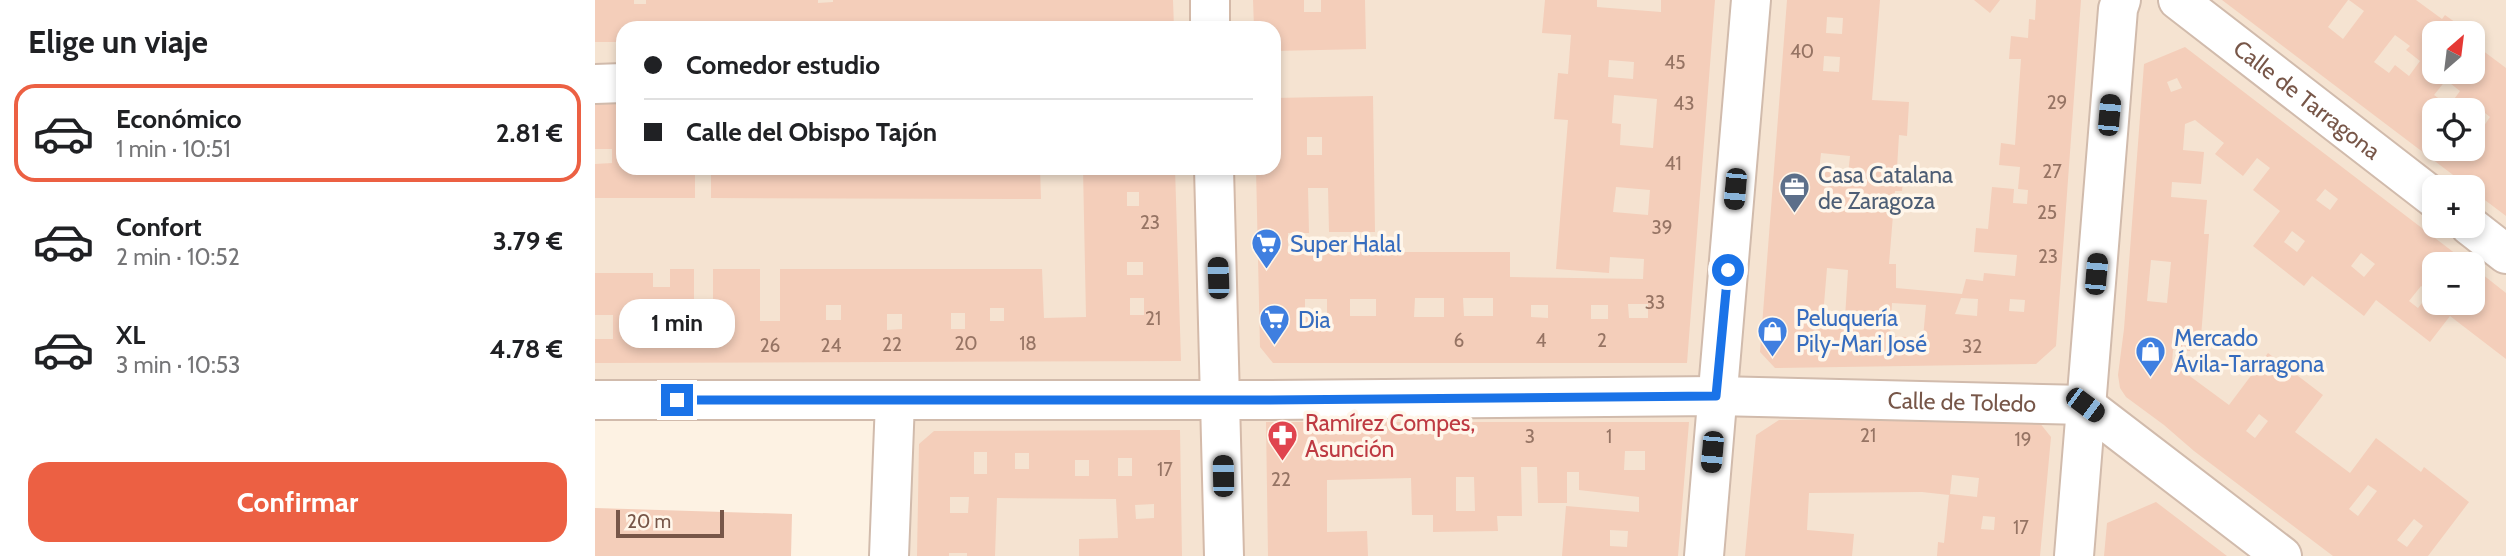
<!DOCTYPE html>
<html lang="es">
<meta charset="utf-8">
<style>
body{margin:0;font-family:Cabin,sans-serif;background:#f2f2f2;color:#202124;height:100vh;display:flex;flex-direction:column;font-size:26px;white-space:nowrap}
*{box-sizing:border-box;margin:0}
p{font-size:23px;color:#757577}
.icon{flex:none;width:38px;height:38px;fill:none;stroke:currentColor;stroke-width:2;stroke-linecap:round;stroke-linejoin:round}
.map{position:relative;flex:1;overflow:hidden}
.drawer{display:flex;flex-direction:column;background:#fff;width:595px}
.drawer>*{flex:none}
.hud{position:absolute;left:21px;top:21px;width:665px;height:154px;border-radius:21px;box-shadow:0 4px 10px #0003;display:grid;align-content:center;height:154px;padding:0 28px;background:#fff}
.needle{width:46px;rotate:28deg}
.controls{position:absolute;left:1827px;top:21px;display:grid;gap:14px}
.controls a{display:grid;place-items:center;width:63px;height:63px;border-radius:14px;background:#fff;box-shadow:0 4px 10px #0003;font-size:35px}
.scale{position:absolute;left:21px;bottom:18px;width:108px;box-sizing:border-box;padding-left:7px;border:4px solid #775648;border-top:0;font-size:19px;line-height:24px;white-space:nowrap;color:#775648;-webkit-text-stroke:5px #fff6ea;paint-order:stroke}
.end{position:absolute;width:32px;height:32px;margin:-16px;border:9px solid #1a73e8;background:#fff;box-shadow:0 0 0 4px #fff}
.from{border-radius:50%}
.bubble{position:absolute;height:49px;border-radius:21px;background:#fff;box-shadow:0 4px 10px #0003;font-size:23px;font-weight:700;line-height:49px;text-align:center}
.car{position:absolute;width:21px;height:42px;margin:-21px -10px;border-radius:9px;box-shadow:0 0 5px 2px #0007;background:linear-gradient(#222 24%,#8ab4d8 0 40%,#222 0 76%,#8ab4d8 0 86%,#222 0)}
.hud b{display:flex;align-items:center;gap:24px;height:66px;font-size:26px}
.hud b+b{border-top:2px solid #e0e0e0}
.hud i{width:18px;height:18px;background:#202124}
ul{padding:0;list-style:none}
li{display:flex;align-items:center;gap:21px;height:98px;margin:0 14px 10px;padding:0 14px;border:4px solid transparent;border-radius:21px}
li div{flex:1}
li b{display:block;font-size:26px}
li em{font-style:normal;font-weight:700}
li.on{border-color:#ec6043}
li>.icon{width:63px;height:63px;stroke-width:1.5}
h2{padding:0 28px;font-size:32px;line-height:84px}
.primary-button{display:flex;gap:14px;margin-top:auto;padding:14px 28px}
.primary-button a{flex:1;height:80px;border-radius:21px;background:#ec6043;color:#fff;font-size:28px;font-weight:700;line-height:80px;text-align:center}
main{display:flex;flex:1;min-height:0}
.map>svg:first-child{display:block}
.residential{fill:#f5e3d1;fill-rule:evenodd}
.building{fill:#f4ceba;fill-rule:evenodd}
.lines{fill:none;stroke-linecap:round;stroke-linejoin:round}
.street-casing{stroke:#d1bbac;stroke-width:42}
.secondary-casing{stroke:#d4baa9;stroke-width:42}
.street{stroke:#fff;stroke-width:38}
.secondary{stroke:#fff;stroke-width:38}
.route{stroke:#1a73e8;stroke-width:9}
.labels{text-anchor:middle;stroke-width:7;stroke-linejoin:round;paint-order:stroke}
.number-label{font-size:19px;fill:#967464}
.street-label{font-size:23px;fill:#775648;stroke:#fff6ea}
.service-label{font-size:23px;fill:#4e5e75;stroke:#fff6ea;text-anchor:start}
.shop-label{font-size:23px;fill:#366cbe;stroke:#fff6ea;text-anchor:start}
.health-label{font-size:23px;fill:#be3a42;stroke:#fff6ea;text-anchor:start}
</style>
<main>
<section class="drawer">
<h2>Elige un viaje</h2>
<ul>
<li class="on"><svg class="icon" aria-label="car" viewBox="0 0 24 24"><path d="M5 17H2v-5l4-1 3-4h7l3 4 3 1v5h-3M9 17h6M6 11h13"/><circle cx="7" cy="17" r="2"/><circle cx="17" cy="17" r="2"/></svg><div><b>Económico</b><p>1 min · 10:51</p></div><em>2.81 €</em></li>
<li><svg class="icon" aria-label="car" viewBox="0 0 24 24"><path d="M5 17H2v-5l4-1 3-4h7l3 4 3 1v5h-3M9 17h6M6 11h13"/><circle cx="7" cy="17" r="2"/><circle cx="17" cy="17" r="2"/></svg><div><b>Confort</b><p>2 min · 10:52</p></div><em>3.79 €</em></li>
<li><svg class="icon" aria-label="car" viewBox="0 0 24 24"><path d="M5 17H2v-5l4-1 3-4h7l3 4 3 1v5h-3M9 17h6M6 11h13"/><circle cx="7" cy="17" r="2"/><circle cx="17" cy="17" r="2"/></svg><div><b>XL</b><p>3 min · 10:53</p></div><em>4.78 €</em></li>
</ul>
<div class="primary-button"><a>Confirmar</a></div>
</section>
<div class="map">
<svg width="1911" height="556" viewBox="0 0 1911 556">
<rect width="100%" height="100%" fill="#fdf2e3"/>
<path class="residential" d="M0 0H1911V556H286L292 409 0 400ZM28 28H679V168H28ZM1839 33H1878V72H1839ZM1839 110H1878V149H1839ZM1839 187H1878V226H1839ZM1839 264H1878V303H1839Z"/>
<path class="building" d="M0 0H39V4H51V0H223V3L238 2V0H578L579 28H28V42H0Z
M658 0H709V12H726V0H770L771 49 679 51V28H659Z
M950 0H1002V7L1066 12V0H1120L1092 363H678L665 347 661 168H679V98L778 96 780 232H734L733 188H713L714 233H693V252H915V277L1048 279 1049 259 1015 257 1014 273 961 269 973 120 959 119 963 73 973 74 976 35 947 33ZM1014 60 1039 62 1038 79 1013 77ZM1019 95 1062 99 1058 148 1025 145 1026 124 1017 123ZM712 137H727V155H712ZM1021 187 1055 190 1053 215 1018 212ZM820 298H849V317H819ZM868 298H898V316H869ZM710 299H732V316L710 317ZM755 299H781V316H755ZM1033 304H1053V318H1034ZM936 305H953V318L936 317ZM996 305H1013V319H996Z
M1192 0H1285L1277 100 1314 102 1312 136 1304 135 1302 168 1309 169 1307 191H1300L1294 264H1301V288L1367 294 1371 279 1388 281 1389 273 1420 276 1422 255 1379 252 1381 228 1393 229 1397 187 1419 189 1418 203 1432 204 1433 190 1423 189 1425 167 1404 165 1406 143 1420 145 1426 59H1414L1416 36 1433 38 1434 19 1440 20 1441 0H1486L1461 346 1441 364 1180 368 1165 352ZM1232 17 1248 18 1247 34 1231 33ZM1229 56 1245 57 1244 72 1228 71ZM1226 153 1255 156 1253 174 1224 171ZM1232 268 1253 270 1250 318 1228 316ZM1366 298 1383 299 1382 316 1360 314ZM1415 299 1430 300 1429 312 1414 311ZM1297 303 1331 305 1328 338 1295 336Z
M1379 0H1405L1395 13Z
M1627 0H1753L1733 27 1748 39 1769 11 1754 0H1821L1847 19 1850 15 1875 33H1839V72H1878V35L1887 42 1883 47 1911 68V216L1878 191V187H1874ZM1800 35 1815 46 1811 50 1825 61 1814 76 1800 65 1794 73 1779 62ZM1851 80 1865 91 1854 106 1839 95ZM1884 108 1895 117 1884 133 1878 128V149H1839V110H1878V115Z
M1590 47 1874 264H1839V303H1878V267L1911 293V359L1855 316 1835 342 1781 300 1769 316 1717 276 1709 286 1658 246 1685 211 1658 190 1675 168 1662 158 1648 176 1620 154 1629 143 1600 120 1590 124 1588 150 1609 152 1606 184 1577 182 1576 197 1612 200 1609 234H1614L1606 337H1597L1595 351 1578 350 1577 363 1634 405 1673 353 1728 395 1700 432 1755 473 1781 438 1826 472 1829 467 1874 502 1833 556H1738L1599 451 1569 425 1531 397 1525 388 1523 375 1529 329 1549 64ZM1582 78 1587 88 1576 92 1572 82ZM1730 189 1743 199 1735 210 1721 200ZM1697 231 1710 241 1702 252 1689 242ZM1766 253 1780 264 1769 277 1756 266ZM1556 260 1576 262 1572 303 1552 301ZM1826 286 1835 293 1823 308 1814 301ZM1664 414 1673 421 1660 438 1651 431ZM1773 485 1782 491 1763 516 1754 509ZM1819 519 1828 526 1812 547 1802 540Z
M0 102H28V168H100V198H0V164L17 163V149H0Z
M116 168H445L446 199 116 198Z
M488 168H530V171H545V168H580L586 361 0 363V339H18V315H0V273H58V287H75V269H99V321H118V269H165V321H185V269H447L449 318 491 317ZM532 192H544V206H532ZM532 262H548V275H532ZM535 298H549V315H535ZM231 305H246V320H231ZM395 308H409V321H395ZM356 313H370V329H356ZM292 314H307V329L292 330Z
M1440 417 1456 437 1445 556H1342L1343 542 1349 543 1354 495 1327 492 1214 493 1212 530 1259 534 1257 556H1150L1161 435 1184 420ZM1357 475 1384 478 1382 497 1355 494ZM1388 516 1400 517 1399 530 1386 529Z
M671 422H1094L1083 556H967L971 506 1044 512V497L984 490V472H972V503H943L942 467H926L927 516H902L903 531 838 532V515H817L816 478 732 480V532L772 531 773 556H673ZM1030 451H1050V470H1029ZM861 477H879L880 511H861ZM1015 530 1033 531 1032 547 1015 546Z
M585 430 587 556H484V539L523 538 521 499 402 498 400 556H372V553H354V556H322L324 444 339 431ZM379 452H392V474H379ZM420 453H434V469H420ZM523 458H537V476H523ZM480 460H494V476H480ZM355 497H374L373 513H355ZM559 504V518L541 519 540 505Z
M1561 502 1632 556H1509L1512 523Z
M0 508 197 514 196 556H0Z"/>
<g class="lines">
<defs>
<g id="street">
<path id="s1" d="M1583 0 1839 198"/>
<path d="M0 84 28 83"/>
<path d="M1875 226 1911 254"/>
<path id="s2" d="M0 400H668L1121 396 1490 405 1687 556"/>
<path d="M294 556 300 401"/>
<path d="M1109 556 1156 0"/>
<path d="M1479 556 1523 9 1526 0"/>
</g>
<path id="secondary" d="M615 0V28
M619 168 629 556"/>
</defs>
<use href="#street" class="street-casing"/>
<use href="#secondary" class="secondary-casing"/>
<use href="#street" class="street"/>
<use href="#secondary" class="secondary"/>
</g>
<g class="lines">
<path class="route" d="M82 400H668L1121 396 1133 270"/>
</g>
<defs>
<symbol id="office-pin" viewBox="-11 -11 22 30"><path d="M0 17L-7.5 6A9.5 9.5 0 1 1 7.5 6Z" fill="#5c6f8a" stroke="#fff6ea"/><path d="M-6-3h4V-5.5h4V-3h4V5H-6ZM-1-4.5V-3h2v-1.5ZM-6 0V1H6V0Z" fill="#fff"/></symbol>
<symbol id="supermarket-pin" viewBox="-11 -11 22 30"><path d="M0 17L-7.5 6A9.5 9.5 0 1 1 7.5 6Z" fill="#3f7fe0" stroke="#fff6ea"/><path d="M-6-5.5h2.5l.6 2H6L4.5 2H-2.5L-4.4-4H-6ZM-1.5 3.2a1.3 1.3 0 1 0 .1 0ZM3 3.2a1.3 1.3 0 1 0 .1 0Z" fill="#fff"/></symbol>
<symbol id="shop-pin" viewBox="-11 -11 22 30"><path d="M0 17L-7.5 6A9.5 9.5 0 1 1 7.5 6Z" fill="#3f7fe0" stroke="#fff6ea"/><path d="M-5-2.5h2.3a2.7 3.5 0 0 1 5.4 0H5L5.5 6h-11ZM-1.5-2.5h3a1.5 2.3 0 0 0-3 0Z" fill="#fff"/></symbol>
<symbol id="pharmacy-pin" viewBox="-11 -11 22 30"><path d="M0 17L-7.5 6A9.5 9.5 0 1 1 7.5 6Z" fill="#e0444e" stroke="#fff6ea"/><path d="M-2-6h4v4h4v4h-4v4h-4v-4h-4v-4h4Z" fill="#fff"/></symbol>
</defs>
<g fill-rule="evenodd">
<use href="#office-pin" x="1182" y="170" width="35" height="47"/>
<use href="#supermarket-pin" x="654" y="226" width="35" height="47"/>
<use href="#supermarket-pin" x="662" y="302" width="35" height="47"/>
<use href="#shop-pin" x="1160" y="314" width="35" height="47"/>
<use href="#shop-pin" x="1538" y="334" width="35" height="47"/>
<use href="#pharmacy-pin" x="670" y="418" width="35" height="47"/>
</g>
<g class="labels">
<g class="number-label">
<text x="1207" y="58">40</text>
<text x="1080" y="69">45</text>
<text x="1462" y="109">29</text>
<text x="1089" y="110">43</text>
<text x="1078" y="170">41</text>
<text x="1457" y="178">27</text>
<text x="1452" y="219">25</text>
<text x="555" y="229">23</text>
<text x="1067" y="234">39</text>
<text x="1453" y="263">23</text>
<text x="1060" y="309">33</text>
<text x="558" y="325">21</text>
<text x="864" y="347">6</text>
<text x="946" y="347">4</text>
<text x="1007" y="347">2</text>
<text x="371" y="350">20</text>
<text x="433" y="350">18</text>
<text x="297" y="351">22</text>
<text x="175" y="352">26</text>
<text x="236" y="352">24</text>
<text x="1377" y="353">32</text>
<text x="1273" y="442">21</text>
<text x="935" y="443">3</text>
<text x="1014" y="443">1</text>
<text x="1428" y="446">19</text>
<text x="570" y="476">17</text>
<text x="686" y="486">22</text>
<text x="1426" y="534">17</text>
</g>
<g class="street-label">
<text dy="8" stroke="none"><textPath href="#s1" startOffset="163">Calle de Tarragona</textPath></text>
<text dy="8" stroke="none"><textPath href="#s2" startOffset="1367">Calle de Toledo</textPath></text>
</g>
<g class="service-label">
<text x="1223" y="183">Casa Catalana<tspan x="1223" dy="26">de Zaragoza</tspan></text>
</g>
<g class="shop-label">
<text x="695" y="252">Super Halal</text>
<text x="1201" y="326">Peluquería<tspan x="1201" dy="26">Pily-Mari José</tspan></text>
<text x="703" y="328">Dia</text>
<text x="1579" y="346">Mercado<tspan x="1579" dy="26">Ávila-Tarragona</tspan></text>
</g>
<g class="health-label">
<text x="710" y="431">Ramírez Compes,<tspan x="710" dy="26">Asunción</tspan></text>
</g>
</g>
</svg>
<div class="controls">
<a><svg class="needle" viewBox="-14 -14 28 28"><path d="M0-13l5 13h-10z" fill="#e53935"/><path d="M0 13l5-13h-10z" fill="#757577"/></svg></a>
<a><svg class="icon" aria-label="locate" viewBox="0 0 24 24"><circle cx="12" cy="12" r="6"/><path d="M12 2v4M12 18v4M2 12h4M18 12h4"/></svg></a>
<a>+</a>
<a>−</a>
</div>
<div class="scale">20 m</div>
<i class="end from" style="left:1133px;top:270px"></i>
<i class="end" style="left:82px;top:400px"></i>
<div class="bubble" style="left:24px;top:299px;width:116px">1 min</div>
<i class="car" style="left:1514px;top:115px;rotate:5deg"></i>
<i class="car" style="left:1140px;top:189px;rotate:185deg"></i>
<i class="car" style="left:1501px;top:274px;rotate:5deg"></i>
<i class="car" style="left:623px;top:278px;rotate:358deg"></i>
<i class="car" style="left:1490px;top:405px;rotate:127deg"></i>
<i class="car" style="left:1117px;top:452px;rotate:185deg"></i>
<i class="car" style="left:628px;top:476px;rotate:359deg"></i>
<div class="hud">
<b><i class="from"></i>Comedor estudio</b>
<b><i></i>Calle del Obispo Tajón</b>
</div>
</div>
</main>
